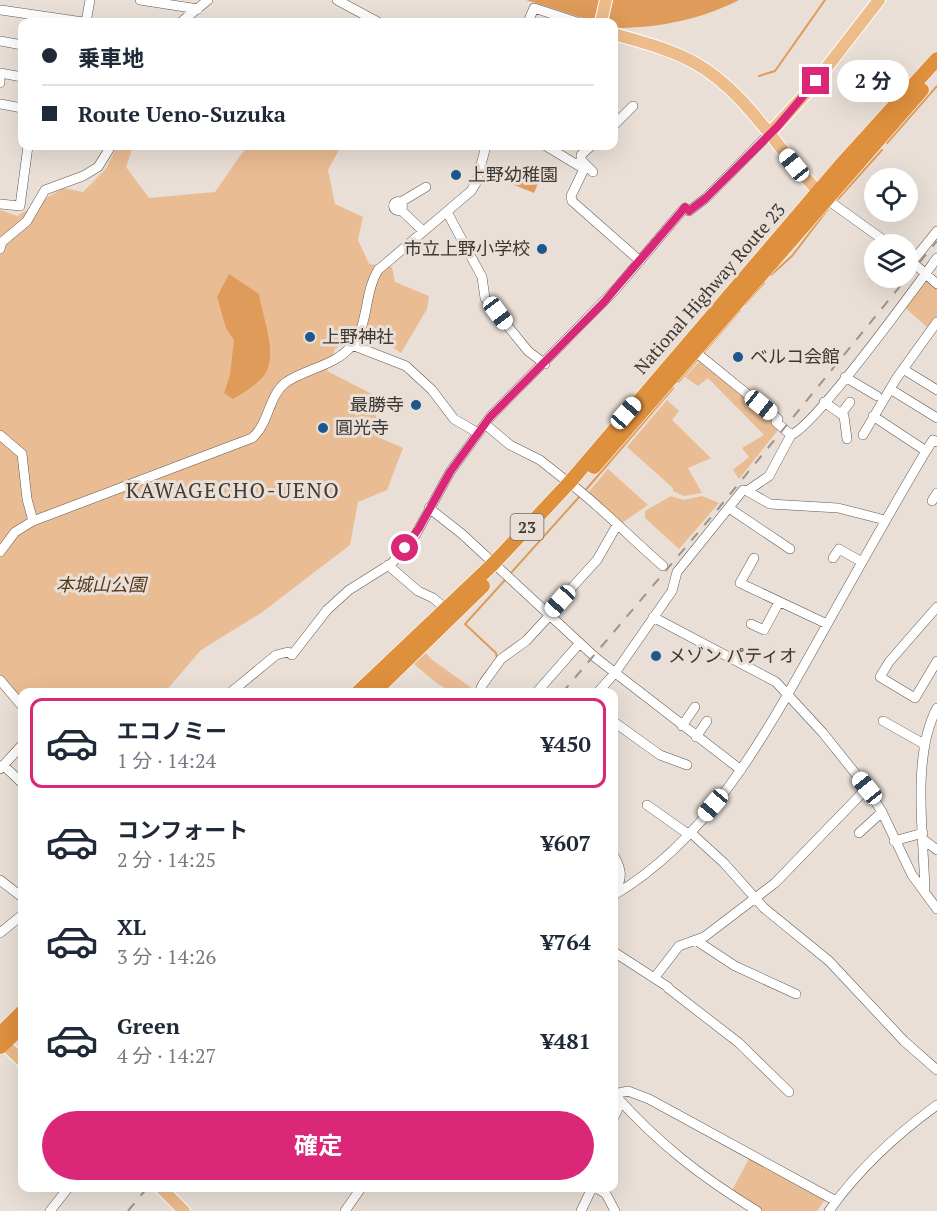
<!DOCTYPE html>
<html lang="ja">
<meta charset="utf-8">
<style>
body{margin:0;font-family:"PT Serif","Noto Sans JP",serif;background:#f2f2f3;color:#1f2937;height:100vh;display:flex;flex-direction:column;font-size:22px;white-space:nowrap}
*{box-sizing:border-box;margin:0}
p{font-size:20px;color:#747a83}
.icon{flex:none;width:33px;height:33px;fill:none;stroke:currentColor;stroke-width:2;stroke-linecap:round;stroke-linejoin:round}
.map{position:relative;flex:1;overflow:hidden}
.drawer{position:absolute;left:18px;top:688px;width:600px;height:504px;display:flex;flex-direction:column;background:#fff;border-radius:12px;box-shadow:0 6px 24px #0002}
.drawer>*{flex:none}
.hud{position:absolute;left:18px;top:18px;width:600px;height:132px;border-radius:12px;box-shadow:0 6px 24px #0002;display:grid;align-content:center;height:132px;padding:0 24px;background:#fff}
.tools{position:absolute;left:864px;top:168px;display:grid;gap:12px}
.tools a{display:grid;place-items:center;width:54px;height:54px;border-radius:50%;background:#fff;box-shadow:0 6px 24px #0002;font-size:30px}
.end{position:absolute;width:27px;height:27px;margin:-14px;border:8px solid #db2777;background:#fff;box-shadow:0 0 0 3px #fff}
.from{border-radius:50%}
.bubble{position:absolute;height:42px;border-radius:21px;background:#fff;box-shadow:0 6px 24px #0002;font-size:20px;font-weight:700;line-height:42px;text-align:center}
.car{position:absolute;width:18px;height:36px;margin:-18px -9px;border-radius:8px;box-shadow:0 0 4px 2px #0007;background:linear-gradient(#fff 24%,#345 0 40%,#fff 0 76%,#345 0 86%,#fff 0)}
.hud b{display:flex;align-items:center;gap:21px;height:57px;font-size:22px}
.hud b+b{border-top:2px solid #e0e1e3}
.hud i{width:15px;height:15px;background:#1f2937}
ul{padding:10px 0 0;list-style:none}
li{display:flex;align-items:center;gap:18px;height:90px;margin:0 12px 9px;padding:0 12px;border:3px solid transparent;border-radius:12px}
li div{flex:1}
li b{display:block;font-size:22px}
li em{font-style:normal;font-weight:700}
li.selected{border-color:#db2777}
li>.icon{width:54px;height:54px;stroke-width:1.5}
.button{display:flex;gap:12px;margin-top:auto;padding:12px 24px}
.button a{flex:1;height:69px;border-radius:36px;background:#db2777;color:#fff;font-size:24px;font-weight:700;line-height:69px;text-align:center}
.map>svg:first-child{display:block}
.green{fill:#eabc93}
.water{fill:#de9b59}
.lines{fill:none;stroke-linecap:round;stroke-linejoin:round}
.stream{stroke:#de9b59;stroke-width:2}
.minor-casing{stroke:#615851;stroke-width:10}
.major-casing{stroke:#fff;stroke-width:14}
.highway-casing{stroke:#fff;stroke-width:15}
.minor{stroke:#fff;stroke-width:9}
.major{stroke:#ecbc8b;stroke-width:12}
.highway{stroke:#df903d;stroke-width:14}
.rail{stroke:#9b948d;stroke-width:2;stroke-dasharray:10 10;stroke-linecap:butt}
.route{stroke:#db2777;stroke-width:8}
.poi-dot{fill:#1b588f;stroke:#e9dfd6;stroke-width:2}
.labels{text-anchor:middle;stroke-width:6;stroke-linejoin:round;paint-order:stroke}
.shield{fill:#e9dfd6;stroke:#706a65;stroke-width:1.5}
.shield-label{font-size:16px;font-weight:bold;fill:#3c3835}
.poi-label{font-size:18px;fill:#3c3835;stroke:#e9dfd6;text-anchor:start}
.street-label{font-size:18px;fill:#3c3835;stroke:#e9dfd6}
.park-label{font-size:18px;font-style:italic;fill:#56391d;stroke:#e9dfd6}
.quarter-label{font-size:21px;letter-spacing:1.5px;fill:#423b34;stroke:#e9dfd6}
</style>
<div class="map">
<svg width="937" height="1211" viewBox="0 0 937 1211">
<rect width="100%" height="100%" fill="#e9dfd6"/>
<path class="green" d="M117 146H133L126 167 149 198 215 192 247 146H341L328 170 335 204 363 217 358 240 369 264 392 267 395 282 429 296 427 309 401 353 366 327 335 349 327 371 374 395 378 437 403 448 387 490 358 502 350 545 261 613 201 650 164 693H22V700L0 674V210L17 216 63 188 83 192 106 169Z
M926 280 937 290V319L928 328 903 306Z
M699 362 775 422 778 430 739 479 733 470 749 457 742 448 764 435 708 378 698 386 685 377Z
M667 400 679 411 672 420 711 458 688 468 702 493 684 496 673 491V488L627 447Z
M608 469 648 505 619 525 587 494Z
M671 496 683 500 702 496 719 503 679 549 645 518V511Z
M426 653 431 659 473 689C455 704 428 675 414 664Z
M750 1157 826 1198 817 1211H761L731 1192Z"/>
<path class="water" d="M526 0H739C702 19 662 27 621 28L614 27V22H595Z
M517 172 539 181 534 193 512 184Z
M229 274 259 294C262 318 282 360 260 380 252 388 242 393 233 399L224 393 230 375 234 340 226 328 217 297Z"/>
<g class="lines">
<path class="stream" d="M759 76 775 71 825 0
M887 143 937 86
M838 199 882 150
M771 275 792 256 828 209
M745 304 764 283
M702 354 740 310
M678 382 697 360
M584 492 673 388
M510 574 580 496
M466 623 505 580
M465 624 496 653 497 658 481 679
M471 693 478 687"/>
<defs>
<path id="minor" d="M140 0 198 9
M337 0 378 22
M1 10 83 22
M86 22 90 0
M181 22 208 0
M528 22 534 8 577 22
M0 41 22 45
M0 73 22 77
M0 80V83
M0 104 22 108
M614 125 633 106
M546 146 584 169 571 196 572 201 640 261
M591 146 581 155V160L593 172
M825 198 889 244
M393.5 206a4.5 4.5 0 1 1 9 0a4.5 4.5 0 1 1-9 0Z
M401 202 426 187
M0 204 20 206 28 146
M401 210 423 231
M447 212 482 277 485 298 528 351 545 364
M0 249 2 242 27 221 45 190 83 176 98 167 111 146
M910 260 937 284
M912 262 937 231
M352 345 406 366 432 390 454 419 478 433
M903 369 937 390
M845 377 877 396
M890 389 937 418
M824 402 844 416 847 439
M841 414 850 402
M873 416 926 451
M485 424 510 445 540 460 569 483
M0 435 22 454 27 499 33 521
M791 435C816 425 915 288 937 258
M863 435 896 379 937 322
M576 488C606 512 633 540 663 566
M747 491 770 504 838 508 885 520
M932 501 937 493
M429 508 462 534 596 658 741 770
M729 508 790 549
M0 552 15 532 33 521 252 438C269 424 268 397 285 383 306 368 337 366 353 344 369 323 364 293 378 270L471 191 476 183 486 146
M754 558 740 583 827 624
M833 558 839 549 862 562
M388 565 418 591 433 598 446 609
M937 607 889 662 880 677 915 698 937 661
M548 614 597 560 617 525
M653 617 776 682 823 733 867 788 882 812 912 875 937 909
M751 624 764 630 779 602
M0 680 22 706
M230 693 276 655 288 652 292 655 327 610 349 590 392 563 416 534 450 472 490 417 615 290 681 212 685 208 689 211 706 198 769 134
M484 693 481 688 483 684 501 659 526 641 549 616
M536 693 579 644
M597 693 615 673 672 591 677 572 743 490 747 491 769 476 791 435 776 422 778 419 693 350
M883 721 924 744
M614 722 660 755 687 765
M682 726 695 707
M696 737 707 721
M3 765 22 783
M0 769 22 745
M647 805 688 834
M690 832 724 863 764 908 829 961 904 1041 937 1070
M859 833 882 812
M924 840 937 850
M894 841 923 833
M614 856C622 870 623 879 614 892
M0 880 22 897
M925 893C924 838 911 756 937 708
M614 895C713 837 770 726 825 628 858 569 891 510 926 451L933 440 937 442
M0 933 22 915
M697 941 735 966 796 994
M614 952 668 987
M655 977 679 946 704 937 775 883 867 788
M668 988 739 1043 789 1092
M614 1094 628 1091 649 1099 836 1201
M614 1094C659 1144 700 1176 757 1211
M614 1117 621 1102
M597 1188 606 1194 615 1211
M50 1211 68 1188
M345 1211 361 1188
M581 1211 592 1188
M829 1211C858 1170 897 1134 937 1105"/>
<path id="major" d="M601 22 606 0
M614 34C641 42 670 49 695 63 750 94 780 156 825 198
M769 134 810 89 879 0
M0 1040 22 1061
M161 1188 184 1211"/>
<path id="highway" d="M594 467 922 90
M357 693 493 564 569 483 840 166 937 59
M373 693 483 586
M0 1034 22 1012
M0 1047 22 1027"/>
</defs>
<use href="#minor" class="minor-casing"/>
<use href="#major" class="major-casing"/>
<use href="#highway" class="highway-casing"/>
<use href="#minor" class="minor"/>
<use href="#major" class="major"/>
<use href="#highway" class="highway"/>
<path class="rail" d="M562 693 718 509 937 241
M128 1211 147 1188"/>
</g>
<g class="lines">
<path class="route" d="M405 548 419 528 450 472 490 417 604 302 681 212 685 207 689 211 706 198 777 127 816 81"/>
</g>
<g class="poi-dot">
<circle cx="456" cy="175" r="6"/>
<circle cx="542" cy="249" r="6"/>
<circle cx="310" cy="337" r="6"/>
<circle cx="738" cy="357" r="6"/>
<circle cx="416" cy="405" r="6"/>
<circle cx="323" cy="428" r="6"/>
<circle cx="656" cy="656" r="6"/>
</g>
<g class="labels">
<rect class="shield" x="510.5" y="514" width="33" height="26" rx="4.5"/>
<g class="shield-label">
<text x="527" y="533">23</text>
</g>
<g class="poi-label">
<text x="468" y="181">上野幼稚園</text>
<text x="530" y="255" text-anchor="end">市立上野小学校</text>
<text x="322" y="343">上野神社</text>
<text x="750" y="363">ベルコ会館</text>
<text x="404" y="411" text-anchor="end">最勝寺</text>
<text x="335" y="434">圓光寺</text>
<text x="668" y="662">メゾン パティオ</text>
</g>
<g class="street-label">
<text transform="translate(710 289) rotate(-49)" y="6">National Highway Route 23</text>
</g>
<g class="park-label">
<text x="101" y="591">本城山公園</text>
</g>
<g class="quarter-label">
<text x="233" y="498">KAWAGECHO-UENO</text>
</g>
</g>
</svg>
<div class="tools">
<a><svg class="icon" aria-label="locate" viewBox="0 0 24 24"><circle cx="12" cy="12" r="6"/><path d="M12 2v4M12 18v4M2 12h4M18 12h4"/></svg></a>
<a><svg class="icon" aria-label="layers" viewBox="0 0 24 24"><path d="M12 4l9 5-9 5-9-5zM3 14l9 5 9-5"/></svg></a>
</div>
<i class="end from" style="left:405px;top:548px"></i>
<i class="end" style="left:816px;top:81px"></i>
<div class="bubble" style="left:837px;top:60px;width:72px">2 分</div>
<i class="car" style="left:794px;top:165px;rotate:321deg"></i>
<i class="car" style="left:498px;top:313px;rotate:143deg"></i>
<i class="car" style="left:761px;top:405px;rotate:129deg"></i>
<i class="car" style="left:626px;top:413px;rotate:41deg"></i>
<i class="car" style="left:560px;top:601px;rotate:222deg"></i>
<i class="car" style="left:867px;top:788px;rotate:321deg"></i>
<i class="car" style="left:713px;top:805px;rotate:220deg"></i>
<div class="hud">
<b><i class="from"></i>乗車地</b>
<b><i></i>Route Ueno-Suzuka</b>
</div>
<section class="drawer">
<ul>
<li class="selected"><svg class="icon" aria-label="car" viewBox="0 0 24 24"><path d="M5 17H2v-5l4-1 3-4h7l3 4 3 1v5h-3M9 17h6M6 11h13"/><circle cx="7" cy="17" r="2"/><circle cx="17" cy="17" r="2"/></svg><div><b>エコノミー</b><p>1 分 · 14:24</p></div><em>¥450</em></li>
<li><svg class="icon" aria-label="car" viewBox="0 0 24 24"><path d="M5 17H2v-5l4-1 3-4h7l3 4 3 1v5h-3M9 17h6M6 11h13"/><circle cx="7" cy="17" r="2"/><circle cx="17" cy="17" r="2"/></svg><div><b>コンフォート</b><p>2 分 · 14:25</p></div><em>¥607</em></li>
<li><svg class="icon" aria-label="car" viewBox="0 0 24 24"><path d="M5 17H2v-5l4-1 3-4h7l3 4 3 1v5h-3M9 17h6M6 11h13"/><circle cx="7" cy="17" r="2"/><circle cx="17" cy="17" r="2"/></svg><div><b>XL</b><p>3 分 · 14:26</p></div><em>¥764</em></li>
<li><svg class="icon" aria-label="car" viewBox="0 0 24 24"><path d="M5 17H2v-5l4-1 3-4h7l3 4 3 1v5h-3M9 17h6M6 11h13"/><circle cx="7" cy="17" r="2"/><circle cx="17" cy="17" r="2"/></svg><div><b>Green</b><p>4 分 · 14:27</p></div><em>¥481</em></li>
</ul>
<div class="button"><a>確定</a></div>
</section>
</div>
